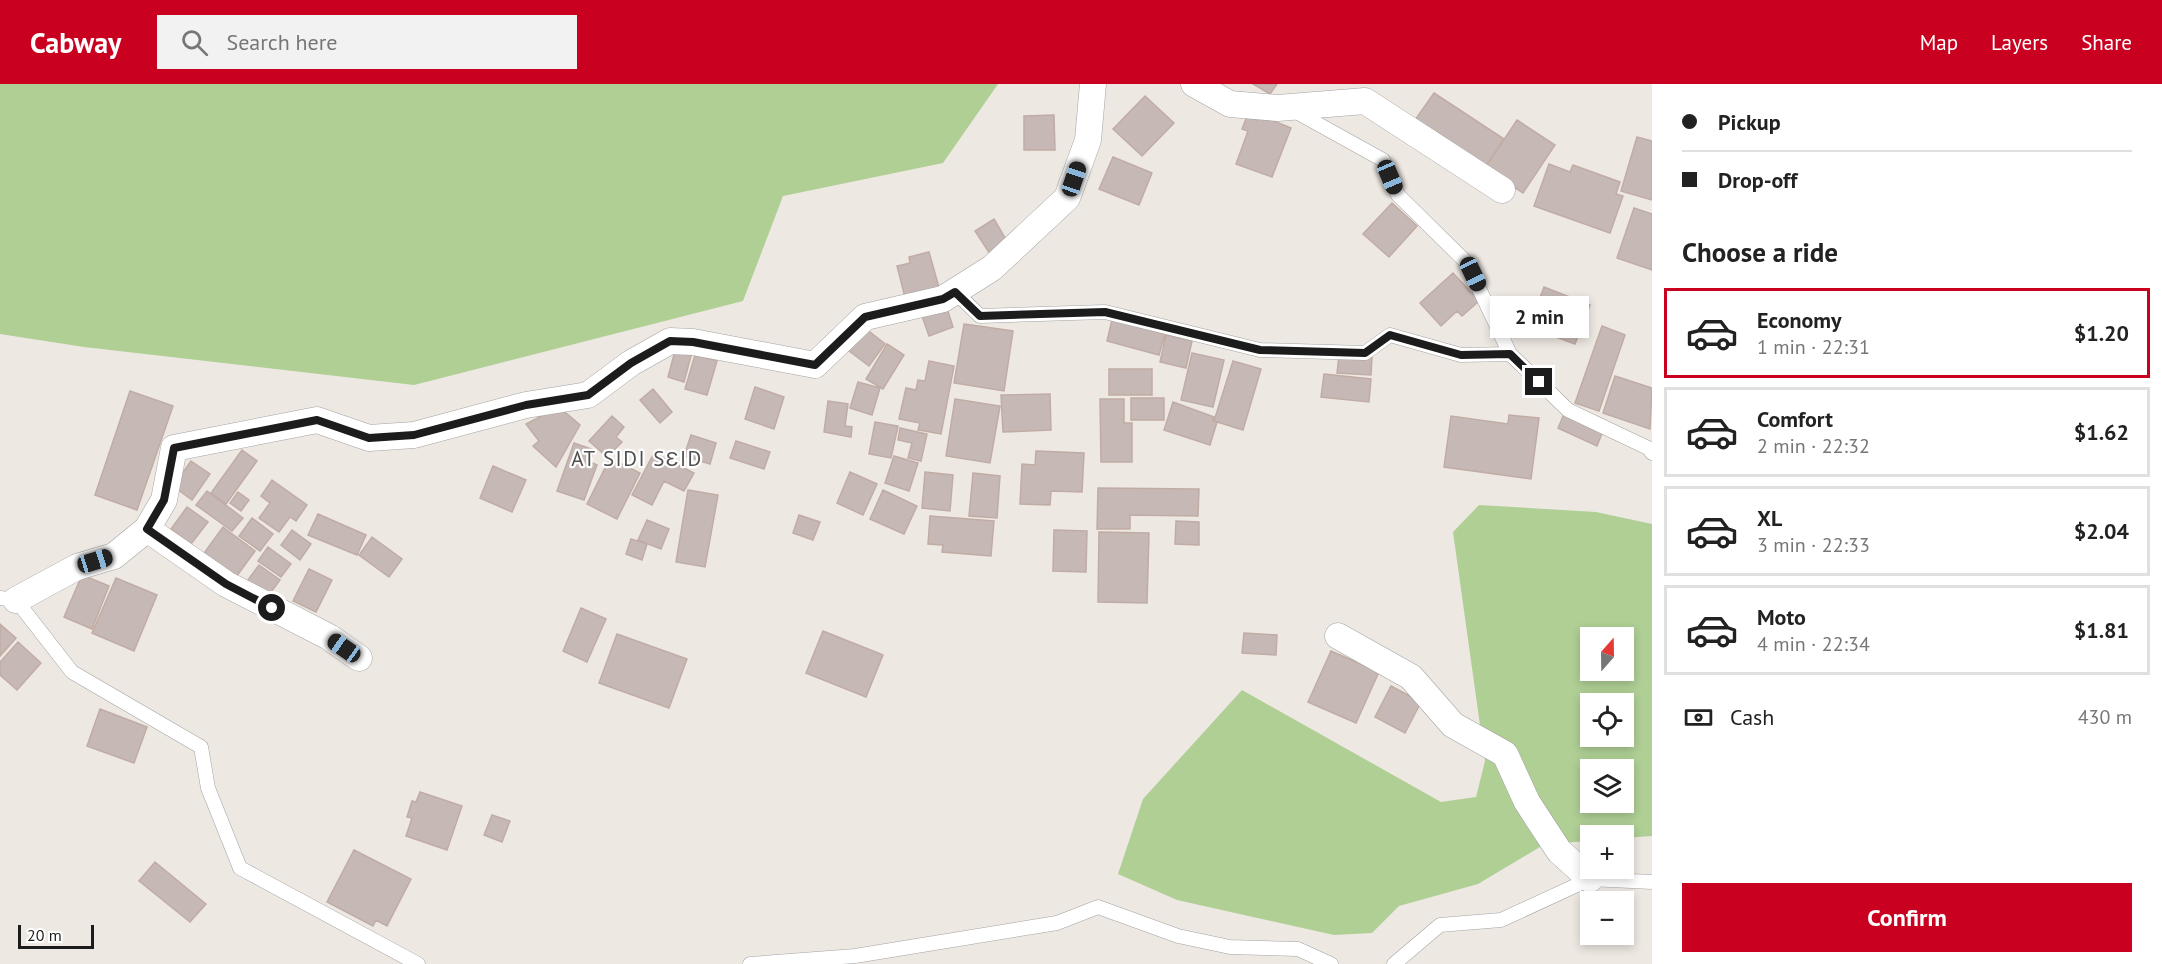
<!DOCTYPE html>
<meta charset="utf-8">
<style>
body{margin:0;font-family:"PT Sans",sans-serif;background:#f2f2f2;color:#222;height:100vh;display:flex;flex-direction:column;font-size:22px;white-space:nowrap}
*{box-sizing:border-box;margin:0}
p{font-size:20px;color:#767676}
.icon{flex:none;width:33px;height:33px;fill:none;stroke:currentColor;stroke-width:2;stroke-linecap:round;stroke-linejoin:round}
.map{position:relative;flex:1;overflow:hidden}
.details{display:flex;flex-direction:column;background:#fff;width:510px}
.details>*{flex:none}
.guide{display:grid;align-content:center;height:132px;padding:0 30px;background:#fff}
.needle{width:39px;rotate:20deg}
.fabs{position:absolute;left:1580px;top:543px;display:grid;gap:12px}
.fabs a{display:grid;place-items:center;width:54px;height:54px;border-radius:0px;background:#fff;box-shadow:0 3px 9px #0003;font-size:30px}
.scale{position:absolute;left:18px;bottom:15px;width:76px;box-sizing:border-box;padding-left:6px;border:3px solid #1c1c1c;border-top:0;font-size:16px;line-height:21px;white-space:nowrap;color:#1c1c1c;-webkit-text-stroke:4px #fff;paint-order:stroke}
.end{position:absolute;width:27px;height:27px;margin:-14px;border:8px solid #1c1c1c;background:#fff;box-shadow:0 0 0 3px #fff}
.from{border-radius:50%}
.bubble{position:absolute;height:42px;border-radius:0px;background:#fff;box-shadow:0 3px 9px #0003;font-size:20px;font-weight:700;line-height:42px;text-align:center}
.car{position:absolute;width:18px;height:36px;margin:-18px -9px;border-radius:8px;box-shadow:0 0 4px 2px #0007;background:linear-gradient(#222 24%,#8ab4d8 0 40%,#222 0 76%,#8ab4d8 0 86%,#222 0)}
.guide b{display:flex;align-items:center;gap:21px;height:57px;font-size:22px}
.guide b+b{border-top:2px solid #e0e0e0}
.guide i{width:15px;height:15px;background:#222}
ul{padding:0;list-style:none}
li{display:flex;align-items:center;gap:18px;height:90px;margin:0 12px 9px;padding:0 18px;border:3px solid #e0e0e0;border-radius:0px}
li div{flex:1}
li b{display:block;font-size:22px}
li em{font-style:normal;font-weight:700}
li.active{border-color:#c9001f}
li>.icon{width:54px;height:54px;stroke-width:1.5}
h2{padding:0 30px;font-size:27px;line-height:72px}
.pay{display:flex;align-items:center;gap:15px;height:66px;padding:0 30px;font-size:22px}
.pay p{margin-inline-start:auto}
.action{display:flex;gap:12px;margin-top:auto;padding:12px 30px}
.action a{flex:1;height:69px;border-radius:0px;background:#c9001f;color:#fff;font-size:24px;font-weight:700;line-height:69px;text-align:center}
header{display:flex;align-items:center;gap:36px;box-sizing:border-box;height:84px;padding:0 30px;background:#c9001f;color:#fff}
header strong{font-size:28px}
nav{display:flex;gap:33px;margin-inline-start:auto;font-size:21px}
.search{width:420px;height:54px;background:#f2f2f2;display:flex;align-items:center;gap:15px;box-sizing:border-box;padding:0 21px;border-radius:0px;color:#767676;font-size:22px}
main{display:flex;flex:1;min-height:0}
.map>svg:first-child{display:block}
.forest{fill:#afcf95;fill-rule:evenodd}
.building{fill:#c6b9b5;stroke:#c0aca4;stroke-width:1.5}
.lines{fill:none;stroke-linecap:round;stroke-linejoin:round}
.lane-casing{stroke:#a3a3a3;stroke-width:15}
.street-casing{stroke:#a3a3a3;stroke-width:27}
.lane{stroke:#fff;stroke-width:14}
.street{stroke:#fff;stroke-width:26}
.route{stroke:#1c1c1c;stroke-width:8}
.labels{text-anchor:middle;stroke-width:4.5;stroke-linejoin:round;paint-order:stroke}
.quarter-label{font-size:21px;letter-spacing:1.5px;fill:#4f4f4f;stroke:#fff}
</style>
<header>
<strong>Cabway</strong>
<div class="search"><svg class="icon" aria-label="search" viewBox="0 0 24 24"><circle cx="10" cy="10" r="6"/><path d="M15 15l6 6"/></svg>Search here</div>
<nav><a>Map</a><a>Layers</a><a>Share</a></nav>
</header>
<main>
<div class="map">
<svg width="1652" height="880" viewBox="0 0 1652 880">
<rect width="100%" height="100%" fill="#eee8e2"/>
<path class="forest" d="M0 0H998L943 79 783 112 743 217 414 301 84 263 0 250Z
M1479 421 1596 428 1652 440V752L1623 754V752H1590V757L1545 760 1478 800 1399 822 1372 849 1334 851 1177 816 1118 790 1143 715 1242 606 1441 718 1476 713 1485 677 1453 448ZM1590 554H1623V586H1590ZM1590 620H1623V652H1590ZM1590 686H1623V718H1590Z"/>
<path class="building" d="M1253 0H1277L1270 10Z
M1434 9 1504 55 1486 82 1415 36Z
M1145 12 1174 39 1142 72 1113 45Z
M1054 31 1055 66H1024V32Z
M1259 31 1291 44 1272 93 1236 80 1248 47 1242 45 1247 32 1257 36Z
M1517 36 1555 61 1523 109 1485 84Z
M1637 53 1652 57V116L1621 107Z
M1113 73 1152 89 1139 121 1099 105Z
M1549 80 1570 88 1573 81 1620 98 1616 110 1623 112 1610 149 1534 122Z
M1392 119 1417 142 1389 173 1363 150Z
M1634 124 1652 130V186L1617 174Z
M994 135 1008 159 990 170 975 147Z
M929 168 940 207 906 217 897 182 910 179 909 173Z
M1453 189 1479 217 1462 232 1457 227 1441 242 1420 219Z
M1544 203 1590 221 1575 260 1529 243Z
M946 221 953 243 929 252 921 229Z
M1112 236 1165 250 1159 271 1107 257Z
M964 240 1013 247 1004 307 954 299Z
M1602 242 1625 251 1599 327 1575 319Z
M865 244 885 260 869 282 848 266Z
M1166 251 1192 257 1186 284 1160 278Z
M887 260 904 271 883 305 866 295Z
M676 263 692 268 684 298 668 293Z
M1192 269 1224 276 1213 323 1181 316Z
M695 271 717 277 707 311 685 305Z
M1339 271 1372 273 1371 291 1337 289Z
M929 277 954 282 941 350 918 346 920 339 899 335 906 304 916 306 918 296 925 297Z
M1233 277 1261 285 1243 346 1214 337Z
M1109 285H1152V311H1109Z
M1324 290 1371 295 1369 318 1321 313Z
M1615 292 1652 304 1650 345 1603 329Z
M858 298 880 304 872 331 850 324Z
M755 303 784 313 774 345 745 335Z
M653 305 672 328 660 339 640 316Z
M130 307 173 322 137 426 95 411Z
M1050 310 1051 346 1003 348 1001 311Z
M1131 314H1164V336H1131Z
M955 315 1000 322 990 379 946 372Z
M1100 315H1124V339H1132V378H1101Z
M828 317 848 320 845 342 852 343 851 353 824 348Z
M1173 318 1214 333 1213 337 1217 338 1210 361 1164 346Z
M559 323 580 341 556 383 533 362 539 357 526 340Z
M1564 330 1603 347 1597 362 1558 344Z
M1509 331 1539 334 1531 395 1444 383 1451 332 1508 340Z
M612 332 624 343 616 353 622 358 607 373 589 357Z
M875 338 898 342 891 374 869 370Z
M900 344 927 350 921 377 908 374 912 359 898 356Z
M691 351 716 359 710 380 684 372Z
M736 357 770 368 764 385 730 374Z
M574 359 594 366 590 378 597 381 584 416 557 407Z
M242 366 257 377 226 420 211 409Z
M1036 367 1084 369 1082 408 1051 407 1050 421 1020 420 1022 380 1035 381Z
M654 369 694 389 684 407 664 397 652 421 632 411Z
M894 372 918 379 909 407 885 399Z
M610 374 640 389 617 435 587 420Z
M191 377 210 390 192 416 173 402Z
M493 382 526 396 512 428 480 414Z
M850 388 877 400 863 431 837 419Z
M925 388 953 391 950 427 922 424Z
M973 389 1000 392 997 434 969 432Z
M272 396 307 421 296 437 290 433 279 448 259 434 270 419 261 412Z
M1098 404 1199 405 1198 432 1130 431V445H1097Z
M688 406 718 411 705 483 676 478Z
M883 406 917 422 904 450 870 435Z
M207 407 243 434 232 447 196 421Z
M238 408 249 416 241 427 230 419Z
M187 423 208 438 191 460 171 445Z
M318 430 366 451 357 471 308 451Z
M799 431 820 438 813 456 793 449Z
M930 432 994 437 991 472 942 468 943 461 928 460Z
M252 434 273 450 260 467 239 452Z
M647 436 669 445 661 465 638 456Z
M1176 437 1199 438V461L1175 460Z
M223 443 255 467 231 500 199 476Z
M292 446 311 460 300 476 281 461Z
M1054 446 1087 447 1086 488 1053 487Z
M1099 448 1149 449 1147 519 1098 518Z
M372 453 402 475 389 493 359 471Z
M631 455 647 460 642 476 626 470Z
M268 463 291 480 281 493 258 477Z
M259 481 280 496 266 515 245 500Z
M309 485 332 496 316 528 293 517Z
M82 491 109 502 92 545 64 533Z
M116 494 157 511 134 567 92 549Z
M581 524 606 535 587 578 563 567Z
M0 540 16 554 0 572Z
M823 547 883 571 866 613 806 589Z
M1244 549 1277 551 1276 571 1242 569Z
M617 550 687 575 669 624 599 599Z
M18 558 41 579 17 606 0 591V578Z
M1331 567 1379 588 1356 639 1308 618Z
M1391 602 1421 618 1405 649 1375 633Z
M100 625 147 643 134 679 87 662Z
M420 708 462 722 447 766 406 752 412 734 407 733 412 717 416 718Z
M492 731 510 737 502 758 484 751Z
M354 766 411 795 387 842 376 836 373 842 327 818Z
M155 778 206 820 190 838 139 797Z"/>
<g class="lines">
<defs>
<path id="lane" d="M955 208 980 232 1105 228 1260 266 1365 269 1390 251 1461 271 1510 270 1467 179 1398 111 1383 76 1291 25
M1510 270 1568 326 1648 364 1652 369
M0 514 16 516 72 588 201 663 208 704 240 784 418 880
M750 880 855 872 1057 839 1098 823 1178 852 1230 863 1298 865 1331 880
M1394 880 1440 841 1501 836 1590 795 1652 798"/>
<path id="street" d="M1194 0 1230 20 1278 24 1365 17 1502 106
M147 445 226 500 329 553 359 574
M16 516 77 483 114 472 147 445 164 416 174 364 317 336 369 354 414 351 526 321 588 311 631 279 670 257 693 258 815 281 865 233 943 215 992 184 1067 114 1088 56 1093 0
M1338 552 1411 593 1453 641 1505 670 1527 718 1559 767 1590 795"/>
</defs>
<use href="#lane" class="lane-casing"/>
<use href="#street" class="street-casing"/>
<use href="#lane" class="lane"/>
<use href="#street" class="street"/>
</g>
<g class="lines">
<path class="route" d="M272 524 226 500 147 445 164 416 174 364 317 336 369 354 414 351 526 321 588 311 631 279 670 257 693 258 815 281 865 233 943 215 955 208 980 232 1105 228 1260 266 1365 269 1390 251 1461 271 1510 270 1539 298"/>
</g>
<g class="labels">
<g class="quarter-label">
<text x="637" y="382">AT SIDI SƐID</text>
</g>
</g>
</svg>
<div class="fabs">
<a><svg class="needle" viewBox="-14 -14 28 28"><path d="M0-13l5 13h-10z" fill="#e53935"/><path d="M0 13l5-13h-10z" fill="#767676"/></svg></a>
<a><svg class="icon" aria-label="locate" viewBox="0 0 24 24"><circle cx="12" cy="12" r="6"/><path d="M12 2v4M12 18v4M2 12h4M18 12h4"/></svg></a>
<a><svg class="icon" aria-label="layers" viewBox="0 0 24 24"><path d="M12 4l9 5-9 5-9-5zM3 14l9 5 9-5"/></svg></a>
<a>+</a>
<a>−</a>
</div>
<div class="scale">20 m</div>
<i class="end from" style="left:272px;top:524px"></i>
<i class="end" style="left:1539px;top:298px"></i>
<div class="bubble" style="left:1490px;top:212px;width:99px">2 min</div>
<i class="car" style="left:1390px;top:93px;rotate:157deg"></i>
<i class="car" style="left:1074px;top:95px;rotate:19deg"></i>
<i class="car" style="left:1473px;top:190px;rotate:155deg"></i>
<i class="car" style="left:95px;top:477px;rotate:73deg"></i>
<i class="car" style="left:344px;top:564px;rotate:305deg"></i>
</div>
<section class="details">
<div class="guide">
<b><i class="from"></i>Pickup</b>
<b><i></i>Drop-off</b>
</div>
<h2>Choose a ride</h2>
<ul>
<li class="active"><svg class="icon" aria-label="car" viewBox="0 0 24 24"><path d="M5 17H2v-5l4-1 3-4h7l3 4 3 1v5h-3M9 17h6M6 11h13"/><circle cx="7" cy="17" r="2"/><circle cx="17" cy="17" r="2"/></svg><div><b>Economy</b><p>1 min · 22:31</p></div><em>$1.20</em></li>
<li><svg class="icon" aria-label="car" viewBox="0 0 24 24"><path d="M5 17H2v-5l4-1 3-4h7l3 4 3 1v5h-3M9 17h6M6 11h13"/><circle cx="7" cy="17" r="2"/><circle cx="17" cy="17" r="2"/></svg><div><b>Comfort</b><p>2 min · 22:32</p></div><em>$1.62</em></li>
<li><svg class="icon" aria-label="car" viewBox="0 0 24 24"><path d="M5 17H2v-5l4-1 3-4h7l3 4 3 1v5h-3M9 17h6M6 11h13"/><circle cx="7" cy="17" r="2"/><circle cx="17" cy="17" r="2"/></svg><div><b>XL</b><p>3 min · 22:33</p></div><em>$2.04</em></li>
<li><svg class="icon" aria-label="car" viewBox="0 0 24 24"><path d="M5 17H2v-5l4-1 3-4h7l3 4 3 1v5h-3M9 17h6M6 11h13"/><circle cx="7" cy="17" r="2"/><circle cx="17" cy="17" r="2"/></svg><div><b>Moto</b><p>4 min · 22:34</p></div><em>$1.81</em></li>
</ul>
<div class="pay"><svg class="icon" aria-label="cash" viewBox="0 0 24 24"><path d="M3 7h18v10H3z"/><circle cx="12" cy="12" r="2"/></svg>Cash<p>430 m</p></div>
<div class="action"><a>Confirm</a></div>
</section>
</main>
